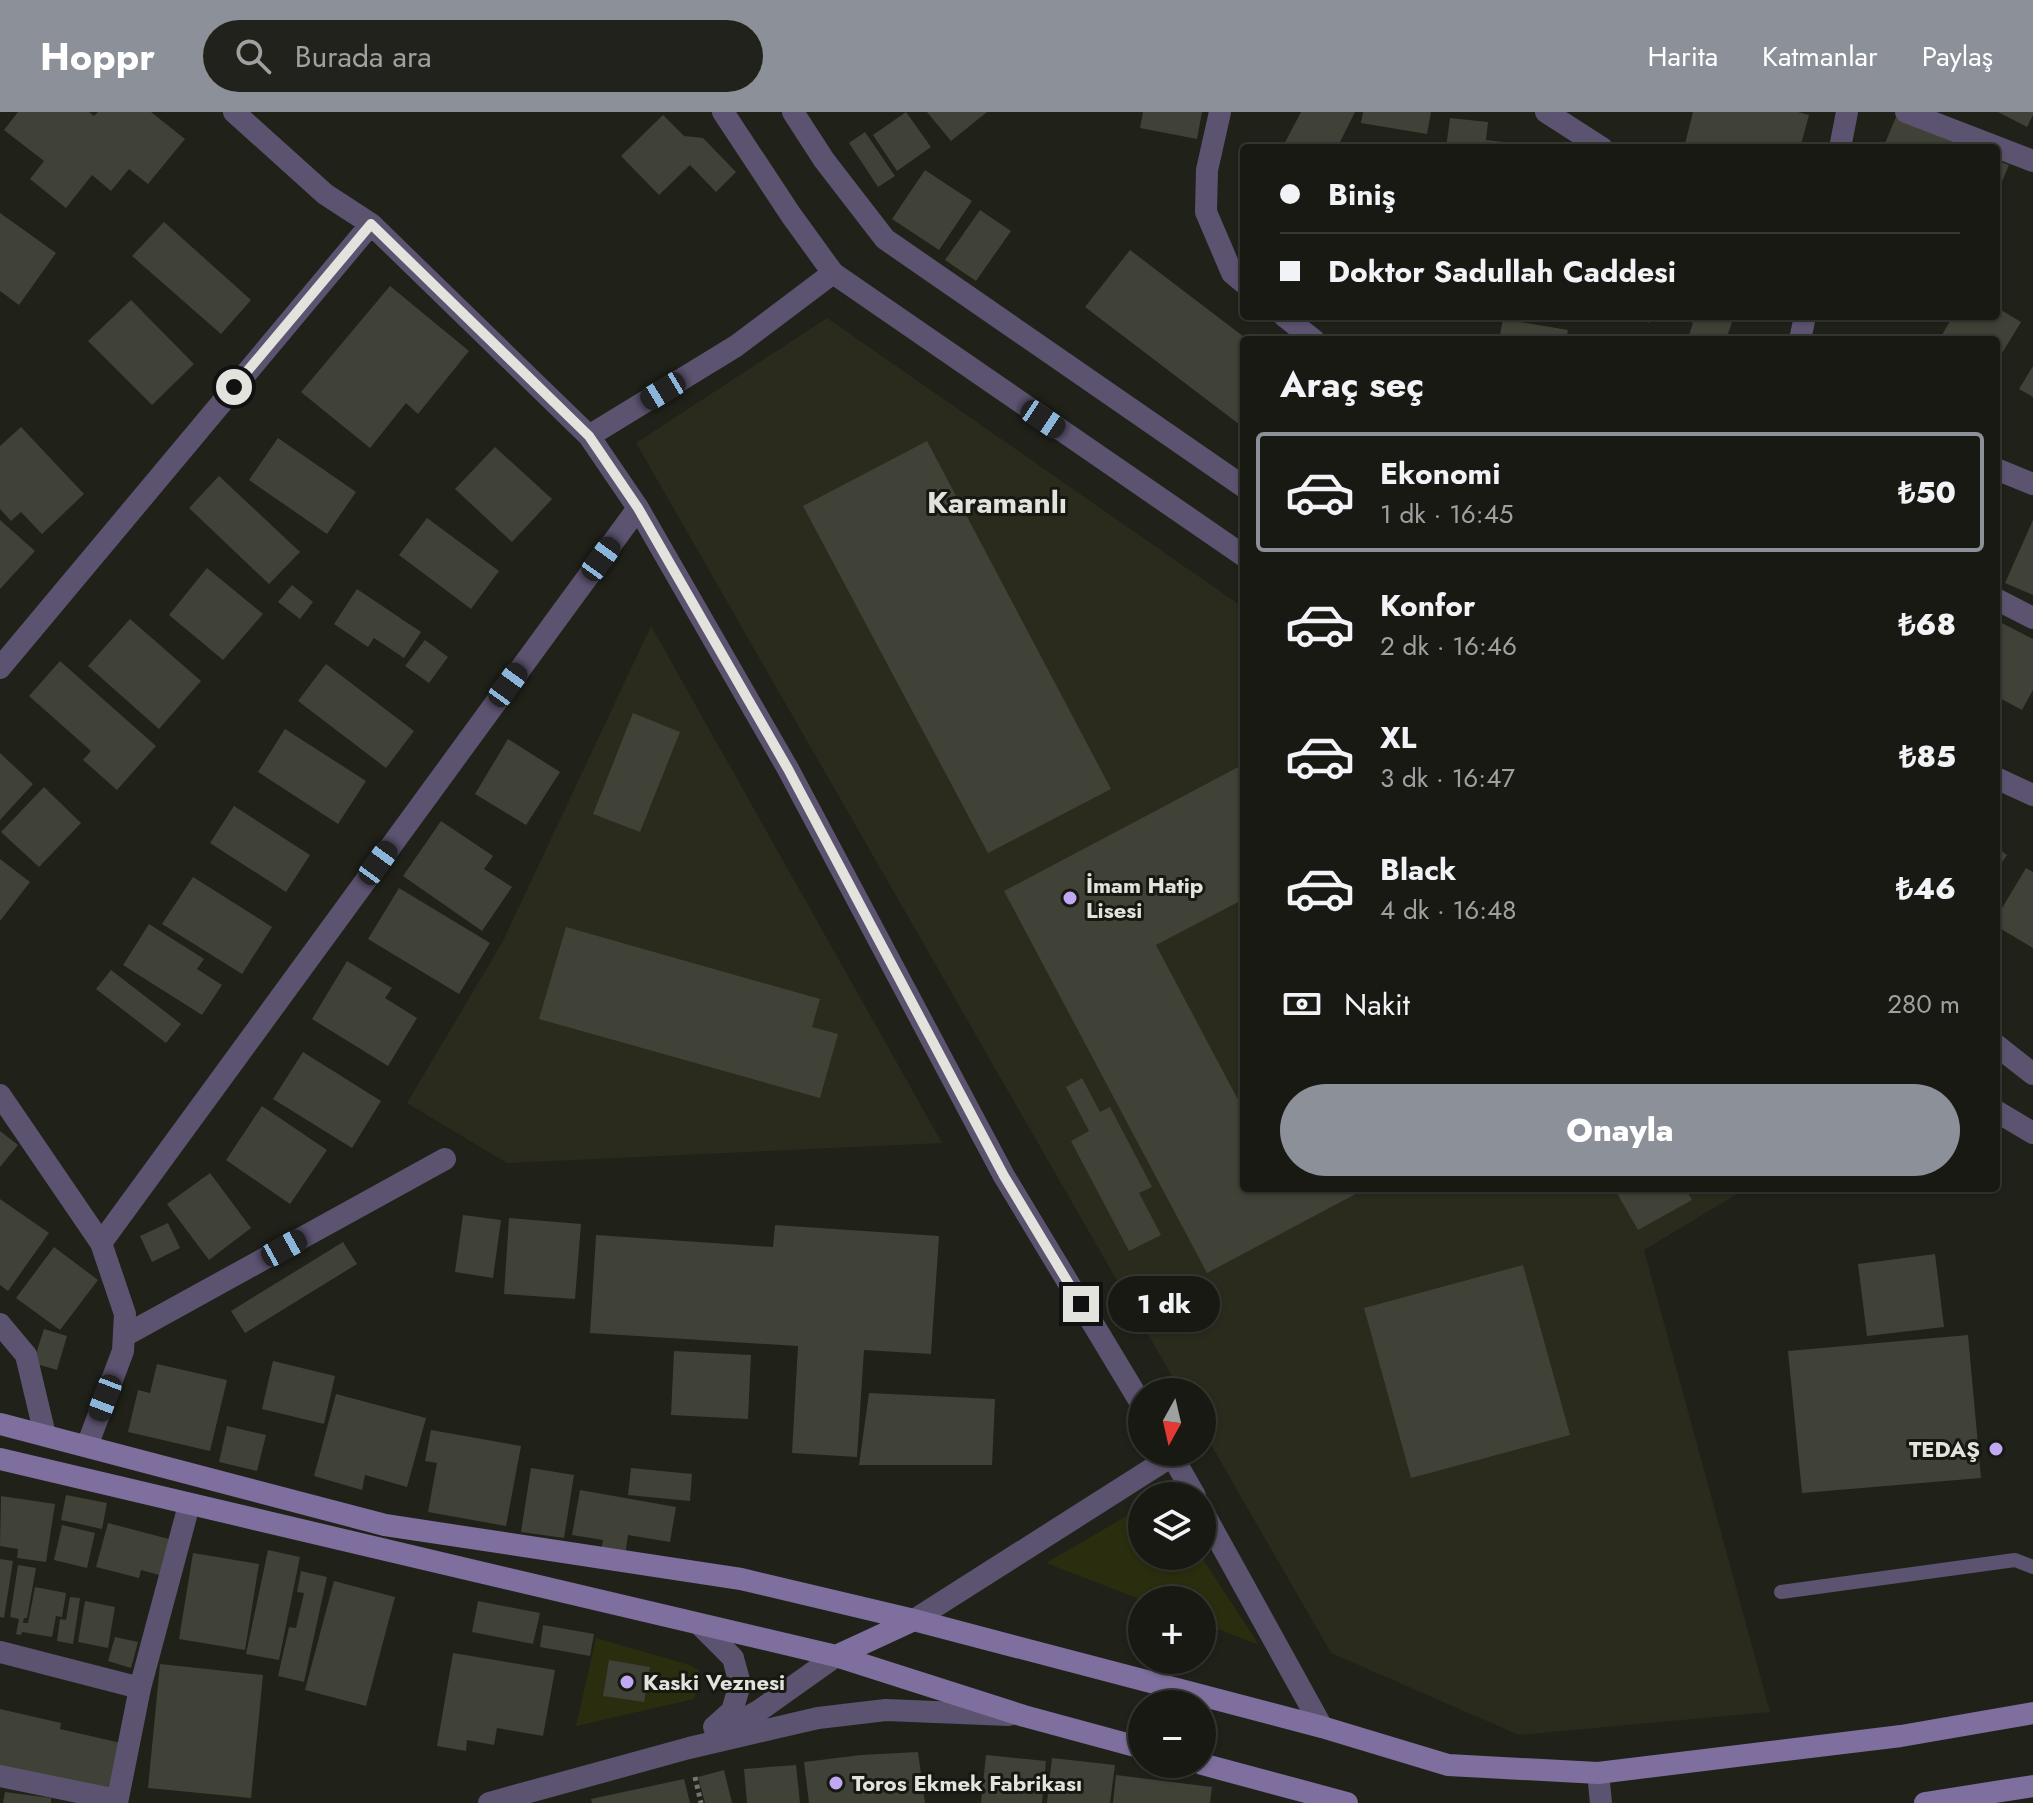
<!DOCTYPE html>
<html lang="tr">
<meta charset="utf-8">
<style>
body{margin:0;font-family:Jost,sans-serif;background:#21221c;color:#f1f3f6;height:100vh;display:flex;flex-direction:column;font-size:30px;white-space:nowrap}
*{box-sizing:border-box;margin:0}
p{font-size:26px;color:#9fa0a0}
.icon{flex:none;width:44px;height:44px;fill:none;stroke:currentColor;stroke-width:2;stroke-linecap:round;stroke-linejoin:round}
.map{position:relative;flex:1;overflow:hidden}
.sheet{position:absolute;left:1240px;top:224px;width:760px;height:856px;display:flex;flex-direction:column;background:#181913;border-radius:8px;box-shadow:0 2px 6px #0004,0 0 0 2px #363833}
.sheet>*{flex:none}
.hud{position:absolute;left:1240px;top:32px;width:760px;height:176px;border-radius:8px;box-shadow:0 2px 6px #0004,0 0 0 2px #363833;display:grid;align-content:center;height:176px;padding:0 40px;background:#181913}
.needle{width:52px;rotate:188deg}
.fabs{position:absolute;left:1128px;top:1266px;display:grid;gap:16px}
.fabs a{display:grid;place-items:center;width:88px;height:88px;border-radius:50%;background:#181913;box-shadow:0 2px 6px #0004,0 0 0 2px #363833;font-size:40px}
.end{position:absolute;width:36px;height:36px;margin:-18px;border:10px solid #e3e3de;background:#111;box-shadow:0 0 0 4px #111}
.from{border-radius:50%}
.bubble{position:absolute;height:56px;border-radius:28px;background:#181913;box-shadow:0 2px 6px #0004,0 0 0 2px #363833;font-size:26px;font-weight:800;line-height:56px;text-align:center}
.car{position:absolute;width:24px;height:48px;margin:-24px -12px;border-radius:10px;box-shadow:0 0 6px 2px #0007;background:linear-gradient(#222 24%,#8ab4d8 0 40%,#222 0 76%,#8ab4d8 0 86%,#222 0)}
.hud b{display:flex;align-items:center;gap:28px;height:76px;font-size:30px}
.hud b+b{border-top:2px solid #363833}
.hud i{width:20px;height:20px;background:#f1f3f6}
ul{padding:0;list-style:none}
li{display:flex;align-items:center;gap:24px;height:120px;margin:0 16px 12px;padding:0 24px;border:4px solid transparent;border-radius:8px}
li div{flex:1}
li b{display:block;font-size:30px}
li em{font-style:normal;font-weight:800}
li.selected{border-color:#8c9099}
li>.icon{width:72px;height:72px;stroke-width:1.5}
h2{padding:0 40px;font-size:36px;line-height:96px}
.pay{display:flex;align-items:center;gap:20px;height:88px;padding:0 40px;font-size:30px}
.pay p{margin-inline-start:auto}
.cta{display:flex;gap:16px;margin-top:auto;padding:16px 40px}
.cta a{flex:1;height:92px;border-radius:48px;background:#8c9099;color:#fff;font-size:32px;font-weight:800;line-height:92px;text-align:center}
header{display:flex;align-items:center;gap:48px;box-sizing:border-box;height:112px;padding:0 40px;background:#8c9099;color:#fff}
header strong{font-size:38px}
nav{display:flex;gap:44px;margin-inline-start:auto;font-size:28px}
.search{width:560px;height:72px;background:#21221c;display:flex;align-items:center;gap:20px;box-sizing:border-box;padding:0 28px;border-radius:44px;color:#9fa0a0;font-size:30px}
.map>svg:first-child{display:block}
.built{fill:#2a2b1d}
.green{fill:#2b2d0f}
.building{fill:#404137}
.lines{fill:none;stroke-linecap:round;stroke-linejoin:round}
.path{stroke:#74756e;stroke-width:5;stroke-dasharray:4 4;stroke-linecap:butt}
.service{stroke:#5c5370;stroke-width:14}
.minor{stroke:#5c5370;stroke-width:22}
.tertiary{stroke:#5c5370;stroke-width:22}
.secondary{stroke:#7e6f9e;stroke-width:22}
.route{stroke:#e3e3de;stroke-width:10}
.poi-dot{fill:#c0a8f3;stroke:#171810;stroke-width:3}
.labels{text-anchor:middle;stroke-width:6;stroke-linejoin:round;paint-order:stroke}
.poi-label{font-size:22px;font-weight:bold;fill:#e3e3de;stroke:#171810;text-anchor:start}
.district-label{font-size:30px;font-weight:bold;fill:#e3e3de;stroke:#171810}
</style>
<header>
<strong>Hoppr</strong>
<div class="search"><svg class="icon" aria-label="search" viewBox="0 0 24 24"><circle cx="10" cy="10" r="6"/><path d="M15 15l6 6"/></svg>Burada ara</div>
<nav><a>Harita</a><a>Katmanlar</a><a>Paylaş</a></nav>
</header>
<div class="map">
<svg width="2033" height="1691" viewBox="0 0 2033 1691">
<rect width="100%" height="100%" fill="#202119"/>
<path class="built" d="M827 206 1244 496V1076H1747L1644 1138 1770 1600 1519 1623 1331 1541 1202 1317V1280H1181L636 331Z
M651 514 942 1031 507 1051 407 991 503 829Z"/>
<path class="green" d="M1142 1395V1444H1201L1259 1533 1202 1511V1488H1142L1046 1451Z
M596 1526 690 1553 699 1558 696 1580 694 1587 576 1614Z"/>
<path class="building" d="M18 0H89L94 4 98 0H151L185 27 148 72 129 57 111 79 92 63 66 96 30 67 44 49 4 18Z
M906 0 931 35 897 59 873 23Z
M927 0H987L951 29Z
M1143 0H1202L1197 27 1140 16Z
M1301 0H1355L1337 36H1282Z
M1363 0H1431L1427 22 1361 11Z
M1693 0H1798L1809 3 1800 36H1684Z
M1998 0H2033V3L2027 15Z
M663 3 684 24 703 26 736 60 716 80 690 53 659 83 621 44Z
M1896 5 1958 32 1956 36H1883Z
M1450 6 1488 10 1486 28 1512 31 1511 36H1446Z
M865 20 895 64 878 75 849 31Z
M1996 48 2009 53 1996 84Z
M925 58 972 89 939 138 892 107Z
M980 98 1011 119 976 169 945 148Z
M0 101 56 141 19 193 0 179Z
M164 110 251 188 221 222 132 144Z
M1130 138 1248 228H1244V316L1085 195Z
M390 174 469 239 418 302 406 291 370 336 301 280Z
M131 188 194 252 152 293 88 229Z
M1996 195 2021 210 1996 251V228H1939L1953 204H1996Z
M1631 204H1652L1649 211Z
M1675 204H1734L1726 228 1688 226 1693 211Z
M1503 207 1568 218 1566 228H1499Z
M2033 254V285L2019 277Z
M21 315 84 382 42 422 21 400 11 409 0 397V334Z
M278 326 356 380 327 422 249 368Z
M927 329 1111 677 988 741 803 394Z
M495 335 552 387 512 430 455 377Z
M219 364 300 440 269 472 189 396Z
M427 406 499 459 471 497 399 443Z
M0 408 35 439 0 477Z
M2033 408V483L2005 471Z
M207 456 263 502 223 548 169 503Z
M292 473 313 490 300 507 278 490Z
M357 477 421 520 404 546 374 526 368 535 334 512Z
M130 507 201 569 159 617 88 554Z
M1996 508 2033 527V578L2022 598 1996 584Z
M425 528 448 545 429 571 405 554Z
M60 549 156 634 117 678 83 648 91 639 29 584Z
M326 552 414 619 386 656 298 589Z
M633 601 680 620 640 720 593 702Z
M285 617 366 669 338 712 258 660Z
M508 627 560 660 526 713 475 682Z
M0 641 33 672 0 708Z
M1244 652V787L1156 833 1244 999V1076H1367L1207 1161 1004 779Z
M44 675 81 711 39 755 1 720Z
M234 694 310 743 286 780 210 731Z
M441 709 493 744 484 757 512 775 482 819 403 764Z
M1996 735 2007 743 1996 759Z
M0 747 30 770 0 809Z
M2026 756 2033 760V836L1996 814V806Z
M193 765 272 815 242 862 162 812Z
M399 776 490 831 459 882 368 827Z
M149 812 204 847 197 857 222 873 202 903 123 853Z
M566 815 820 887 812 915 838 922 820 986 539 907Z
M347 849 392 876 385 886 417 906 388 954 312 907Z
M111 858 181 912 166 931 96 877Z
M303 940 381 989 352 1036 273 987Z
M1082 966 1100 1000 1110 995 1152 1075 1139 1081 1161 1123 1129 1139 1071 1029 1089 1019 1066 975Z
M262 994 327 1038 290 1092 226 1048Z
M0 1019 18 1033 0 1055Z
M210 1061 251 1116 209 1148 167 1092Z
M1614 1076H1685L1692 1088 1638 1118Z
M0 1087 49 1121 8 1179 0 1173Z
M463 1103 501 1108 493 1166 455 1160Z
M509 1106 581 1112 575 1187 504 1182Z
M168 1111 180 1136 152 1150 140 1124Z
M775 1113 939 1124 931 1242 864 1238 857 1345 792 1341 798 1234 590 1221 596 1123 773 1135Z
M343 1130 357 1152 245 1221 231 1199Z
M54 1135 98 1168 60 1218 16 1186Z
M1935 1142 1944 1215 1867 1224 1858 1152Z
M1523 1153 1570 1323 1411 1366 1364 1196Z
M44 1217 67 1224 57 1258 33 1251Z
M1968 1223 1981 1366 1802 1381 1788 1239Z
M674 1239 751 1243 748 1307 671 1303Z
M273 1249 335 1264 324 1312 262 1297Z
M157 1252 227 1268 210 1339 128 1320 138 1278 150 1281Z
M869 1281 995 1287 992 1353H859Z
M336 1282 426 1306 407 1375 365 1363 362 1378 314 1364Z
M227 1314 266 1323 257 1359 219 1350Z
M431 1318 521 1334 506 1414 428 1400 437 1351 425 1349Z
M531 1356 574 1363 564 1426 521 1420Z
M631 1356 692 1362 690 1389 628 1383Z
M580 1378 676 1395 670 1430 628 1423 625 1444 601 1439 603 1428 572 1423Z
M66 1383 107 1391 102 1417 61 1408Z
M1 1384 55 1392 46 1450 17 1446 18 1437 0 1434Z
M108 1411 169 1427 159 1463 141 1458 139 1466 96 1455Z
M62 1413 95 1421 87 1456 54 1448Z
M268 1438 300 1445 279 1548 246 1542Z
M193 1441 259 1452 245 1538 179 1527Z
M0 1447 13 1449 4 1506 0 1505Z
M18 1453 36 1456 27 1506H24L23 1511H28L35 1475 66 1481 62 1505 56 1504 52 1525 22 1520 21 1523 16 1522 19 1507 10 1505Z
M301 1459 327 1465 304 1570 278 1564 289 1515 296 1516 304 1481 297 1480Z
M334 1469 395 1485 366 1594 305 1578Z
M70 1485 80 1486 73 1532 57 1529 60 1507 66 1508Z
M85 1489 115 1495 108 1536 78 1530Z
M478 1489 540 1501 533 1532 472 1520Z
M543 1513 594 1522 590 1544 540 1535Z
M115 1525 138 1530 131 1556 108 1549Z
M453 1541 555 1558 543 1624 497 1616 494 1633 467 1628 466 1639 437 1634Z
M609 1548 650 1555 644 1590 603 1584Z
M160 1552 263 1563 251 1686 148 1676Z
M0 1597 61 1611 60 1617 121 1631 110 1680 0 1655Z
M918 1640 925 1691H809L804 1650 861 1643Z
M986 1643 1046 1649 1042 1691H981Z
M1052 1646 1115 1653 1110 1691H1047Z
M796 1653 800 1691H747L744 1657Z
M724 1658 732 1691H705L698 1665Z
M1116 1663 1212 1675 1210 1691H1113Z
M684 1667 690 1691H592L591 1687Z
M5 1680 51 1686V1691H3Z"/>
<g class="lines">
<path class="path" d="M695 1665 701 1691"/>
<path class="service" d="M1781 1480 2015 1448 2033 1455"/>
<path class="minor" d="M234 0 325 82 371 112 589 324 638 396 788 657 1004 1064 1142 1293
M1220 0 1207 58 1206 100 1232 161 1244 171
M1546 0 1602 36
M1906 0 2033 49
M1840 36 1847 0
M1284 204 1314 228
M1800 228 1805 204
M589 324 736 234 833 161
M1996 357 2033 372
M1996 487 2033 506
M0 556 371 112
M1996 666 2033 683
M0 983 101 1131 125 1202 123 1239 87 1334
M101 1131 638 396
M0 1212 26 1243 45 1323
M124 1224 445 1047
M1170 1340 1195 1384
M1202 1398 1322 1615
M914 1508 1172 1344
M0 1540 140 1576
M1598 1661 1601 1691
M0 1664 117 1688
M117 1691 140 1576 189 1393"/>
<path class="tertiary" d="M723 0 791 103 833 161 1244 444
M793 0 824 48 885 127 1244 375
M1996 933 2033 962
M1996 999 2033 1021
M700 1513 733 1546 740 1572 732 1599 714 1615
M715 1623 760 1598 836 1544
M489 1691 689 1636 818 1606 886 1598 1009 1603"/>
<path class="secondary" d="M0 1312 385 1413 741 1467 914 1508 1322 1615 1448 1653 1598 1661 1901 1624 2033 1601
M0 1347 836 1544 1024 1604 1142 1636
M836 1544 914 1508
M1202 1652 1347 1691
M1925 1691 2033 1674"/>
</g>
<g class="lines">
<path class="route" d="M234 275 371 112 589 324 638 396 788 657 1004 1064 1081 1192"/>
</g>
<g class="poi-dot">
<circle cx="1070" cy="786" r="8"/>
<circle cx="1996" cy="1337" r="8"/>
<circle cx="627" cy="1570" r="8"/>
<circle cx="836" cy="1671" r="8"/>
</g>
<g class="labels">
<g class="poi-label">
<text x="1086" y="781">İmam Hatip<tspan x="1086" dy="25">Lisesi</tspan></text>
<text x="1980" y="1345" text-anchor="end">TEDAŞ</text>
<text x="643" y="1578">Kaski Veznesi</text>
<text x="852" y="1679">Toros Ekmek Fabrikası</text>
</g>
<g class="district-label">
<text x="997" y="401">Karamanlı</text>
</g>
</g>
</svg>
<div class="fabs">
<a><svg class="needle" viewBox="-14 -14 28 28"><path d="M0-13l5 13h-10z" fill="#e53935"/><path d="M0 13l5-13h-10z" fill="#9fa0a0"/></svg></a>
<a><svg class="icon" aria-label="layers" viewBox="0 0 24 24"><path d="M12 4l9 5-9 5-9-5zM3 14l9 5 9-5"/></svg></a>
<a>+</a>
<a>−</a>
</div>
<i class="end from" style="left:234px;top:275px"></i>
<i class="end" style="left:1081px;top:1192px"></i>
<div class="bubble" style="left:1108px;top:1164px;width:112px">1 dk</div>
<i class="car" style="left:663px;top:279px;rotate:239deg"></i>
<i class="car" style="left:1043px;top:307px;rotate:124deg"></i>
<i class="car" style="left:601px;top:447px;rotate:36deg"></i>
<i class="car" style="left:508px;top:573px;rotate:36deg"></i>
<i class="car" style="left:378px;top:751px;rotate:36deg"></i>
<i class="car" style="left:284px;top:1136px;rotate:61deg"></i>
<i class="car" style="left:105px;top:1286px;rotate:201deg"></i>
<div class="hud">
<b><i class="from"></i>Biniş</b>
<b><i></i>Doktor Sadullah Caddesi</b>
</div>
<section class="sheet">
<h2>Araç seç</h2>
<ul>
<li class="selected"><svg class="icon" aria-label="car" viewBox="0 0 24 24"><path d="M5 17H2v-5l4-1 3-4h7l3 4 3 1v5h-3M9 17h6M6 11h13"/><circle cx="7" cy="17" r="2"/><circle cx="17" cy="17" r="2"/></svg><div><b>Ekonomi</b><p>1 dk · 16:45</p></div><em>₺50</em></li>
<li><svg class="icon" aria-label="car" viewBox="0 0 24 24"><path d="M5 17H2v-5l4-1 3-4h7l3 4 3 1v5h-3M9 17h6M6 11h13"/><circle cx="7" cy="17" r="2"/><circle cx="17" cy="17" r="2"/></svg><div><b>Konfor</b><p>2 dk · 16:46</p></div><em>₺68</em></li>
<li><svg class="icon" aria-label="car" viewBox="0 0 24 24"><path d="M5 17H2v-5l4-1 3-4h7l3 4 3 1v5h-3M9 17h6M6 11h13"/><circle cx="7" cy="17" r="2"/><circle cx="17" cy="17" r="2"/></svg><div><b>XL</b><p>3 dk · 16:47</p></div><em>₺85</em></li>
<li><svg class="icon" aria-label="car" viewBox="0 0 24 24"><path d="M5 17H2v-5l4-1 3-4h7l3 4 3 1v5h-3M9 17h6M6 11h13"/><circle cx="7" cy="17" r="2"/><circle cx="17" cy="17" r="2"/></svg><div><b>Black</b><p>4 dk · 16:48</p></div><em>₺46</em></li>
</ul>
<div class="pay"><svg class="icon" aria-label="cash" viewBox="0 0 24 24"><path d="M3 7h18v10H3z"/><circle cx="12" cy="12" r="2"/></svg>Nakit<p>280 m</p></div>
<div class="cta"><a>Onayla</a></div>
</section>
</div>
